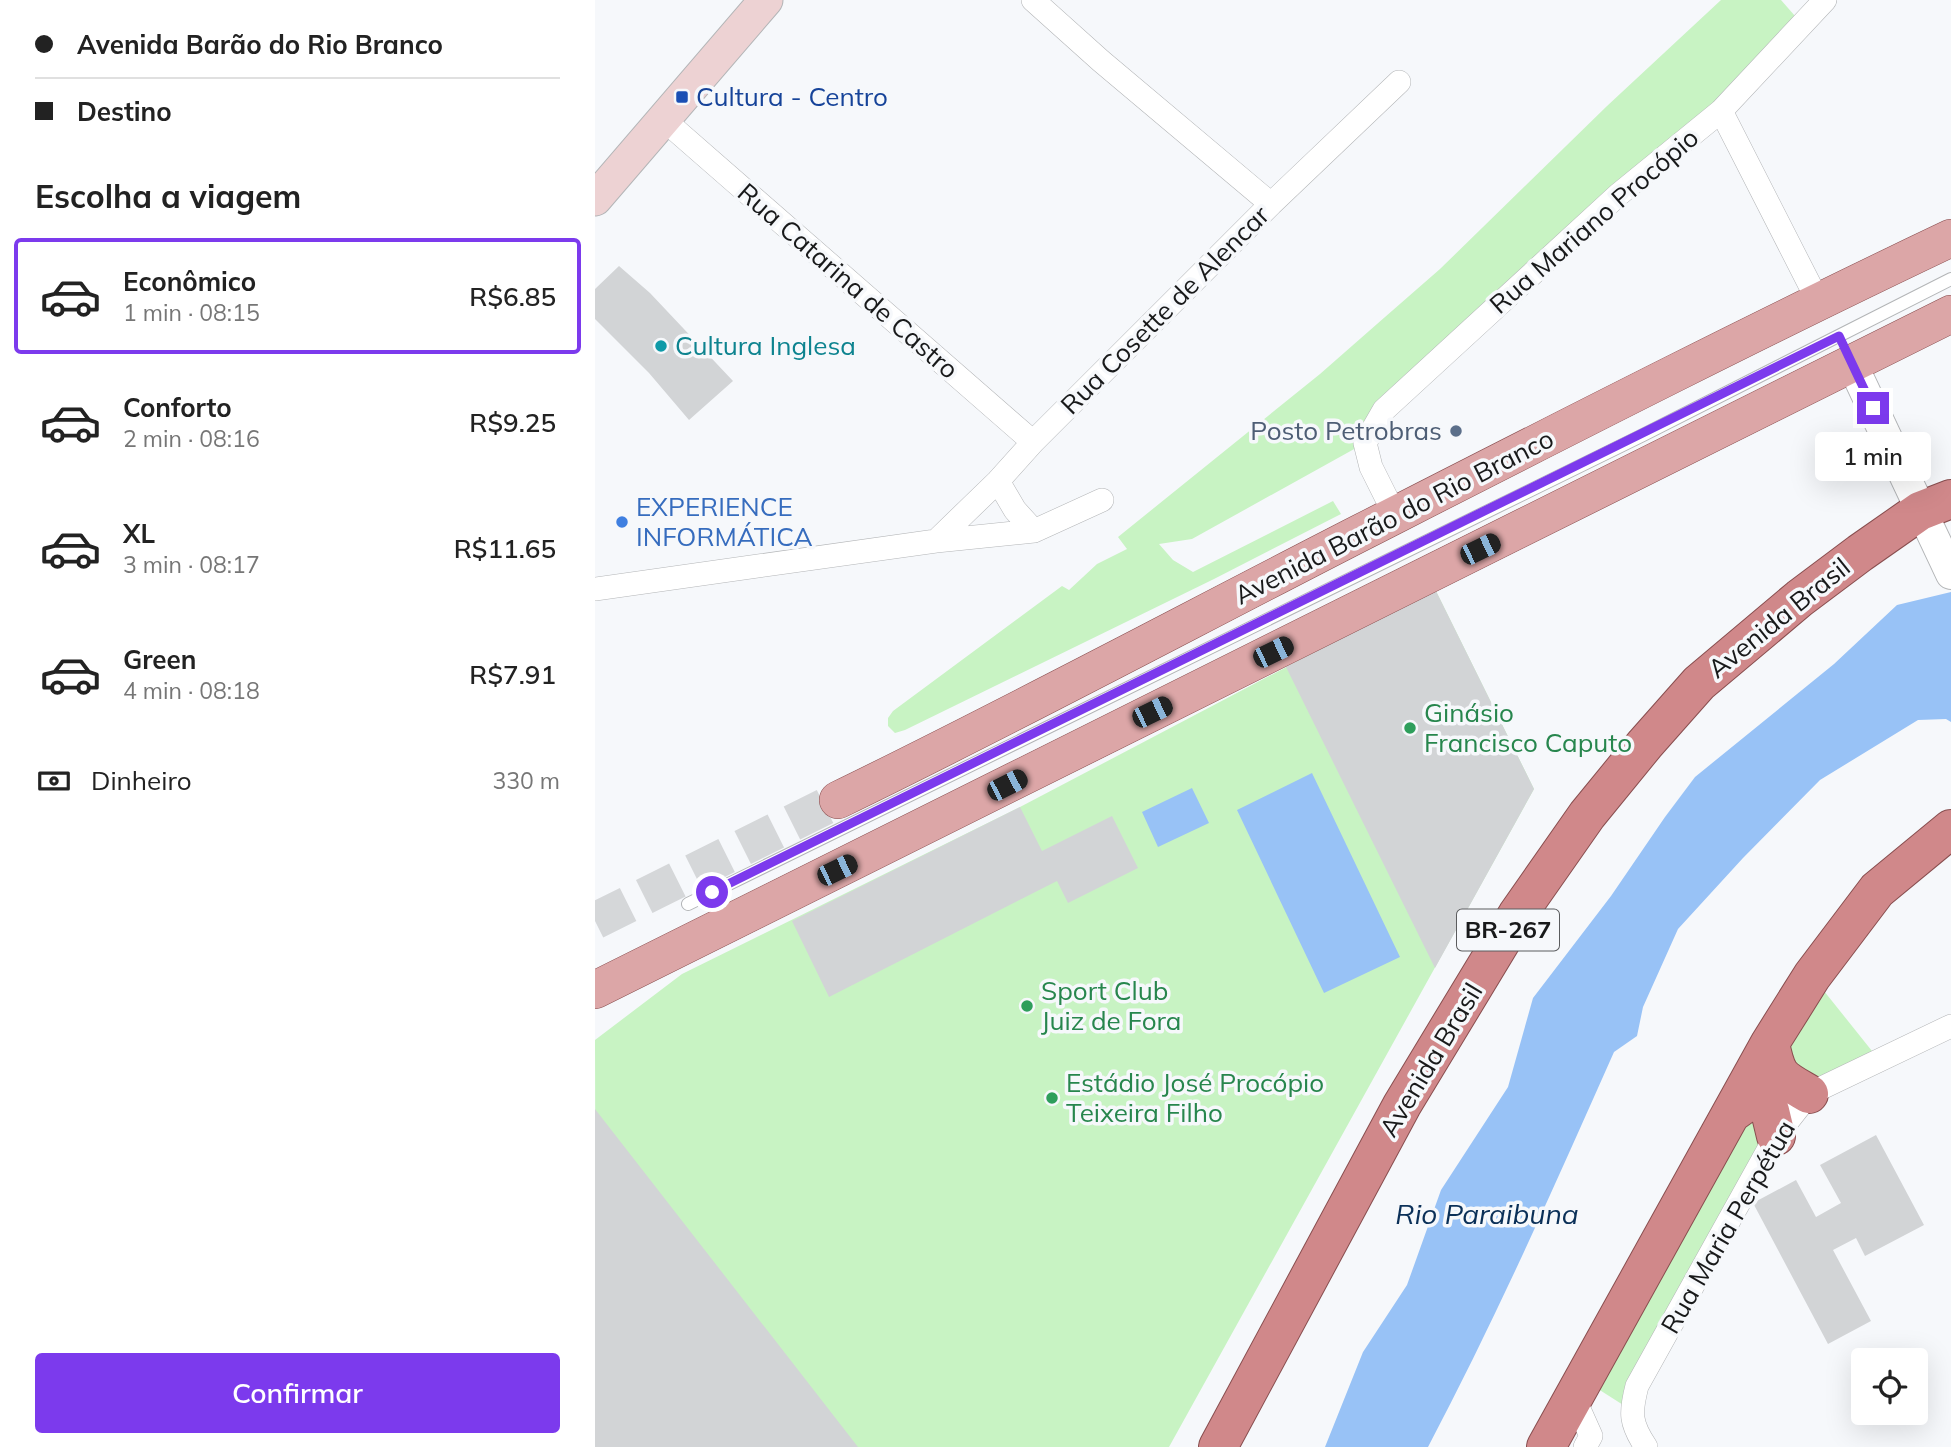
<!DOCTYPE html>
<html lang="pt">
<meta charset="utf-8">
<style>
body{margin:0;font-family:Mulish,sans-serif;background:#f6f6f6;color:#222;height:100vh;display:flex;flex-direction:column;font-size:26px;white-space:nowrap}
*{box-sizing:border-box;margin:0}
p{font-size:23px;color:#767676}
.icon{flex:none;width:38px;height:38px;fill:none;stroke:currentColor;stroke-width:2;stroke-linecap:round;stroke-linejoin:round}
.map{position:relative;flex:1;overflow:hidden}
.details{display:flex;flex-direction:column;background:#fff;width:595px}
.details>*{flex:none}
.hud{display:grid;align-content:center;height:154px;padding:0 35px;background:#fff}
.fabs{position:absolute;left:1256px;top:1348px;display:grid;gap:14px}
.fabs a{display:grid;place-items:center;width:77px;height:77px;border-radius:7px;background:#fff;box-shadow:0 7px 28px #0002;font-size:35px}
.end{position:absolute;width:32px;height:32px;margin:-16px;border:9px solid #7c3aed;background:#fff;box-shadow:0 0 0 4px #fff}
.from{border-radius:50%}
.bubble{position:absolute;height:49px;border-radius:7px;background:#fff;box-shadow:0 7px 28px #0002;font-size:23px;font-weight:600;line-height:49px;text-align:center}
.car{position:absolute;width:21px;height:42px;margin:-21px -10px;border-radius:9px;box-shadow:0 0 5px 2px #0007;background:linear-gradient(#222 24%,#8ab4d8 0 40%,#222 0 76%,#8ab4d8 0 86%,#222 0)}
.hud b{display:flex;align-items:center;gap:24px;height:66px;font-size:26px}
.hud b+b{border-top:2px solid #e0e0e0}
.hud i{width:18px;height:18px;background:#222}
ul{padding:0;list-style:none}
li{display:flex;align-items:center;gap:21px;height:116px;margin:0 14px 10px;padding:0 21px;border:4px solid transparent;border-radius:7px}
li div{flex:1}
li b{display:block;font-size:26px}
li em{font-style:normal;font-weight:600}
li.active{border-color:#7c3aed}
li>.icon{width:63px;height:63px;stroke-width:1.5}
h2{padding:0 35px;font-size:32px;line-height:84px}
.pay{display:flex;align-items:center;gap:18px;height:77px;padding:0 35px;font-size:26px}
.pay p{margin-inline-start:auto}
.primary-button{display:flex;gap:14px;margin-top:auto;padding:14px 35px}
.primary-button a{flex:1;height:80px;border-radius:7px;background:#7c3aed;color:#fff;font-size:28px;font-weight:600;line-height:80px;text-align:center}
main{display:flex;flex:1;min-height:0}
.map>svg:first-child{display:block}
.green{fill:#c8f3c3}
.water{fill:#98c2f6}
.building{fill:#d2d4d6}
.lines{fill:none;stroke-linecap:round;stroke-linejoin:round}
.primary-tunnel{stroke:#d5d7d9;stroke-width:37;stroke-dasharray:37 18;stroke-linecap:butt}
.service-casing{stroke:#b3b5b7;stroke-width:14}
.minor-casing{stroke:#b3b5b7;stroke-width:24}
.tertiary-casing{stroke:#b3b5b7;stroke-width:32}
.secondary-casing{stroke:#b3b5b7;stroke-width:35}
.primary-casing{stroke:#884e4f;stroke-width:38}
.trunk-casing{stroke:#884e4f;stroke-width:40}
.service{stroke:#fff;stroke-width:12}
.minor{stroke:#fff;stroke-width:23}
.tertiary{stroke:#fff;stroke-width:30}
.secondary{stroke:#edd2d3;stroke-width:33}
.primary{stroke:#dca6a7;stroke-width:37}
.trunk{stroke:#d0888a;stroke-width:38}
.route{stroke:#7c3aed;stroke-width:9}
.transit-dot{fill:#1a4fb4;stroke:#f6f8fb;stroke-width:2.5}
.culture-dot{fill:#0f9aa8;stroke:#f6f8fb;stroke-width:2.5}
.service-dot{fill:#5c6f8a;stroke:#f6f8fb;stroke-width:2.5}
.shop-dot{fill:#3f7fe0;stroke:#f6f8fb;stroke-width:2.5}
.leisure-dot{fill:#2e9e5b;stroke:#f6f8fb;stroke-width:2.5}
.labels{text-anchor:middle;stroke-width:7;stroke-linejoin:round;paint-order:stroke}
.shield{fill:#f6f8fb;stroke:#5b5c5e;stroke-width:2}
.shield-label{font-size:24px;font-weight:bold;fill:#18191a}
.transit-label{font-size:26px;fill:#164399;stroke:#f6f8fb;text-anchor:start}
.street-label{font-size:26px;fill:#18191a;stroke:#f6f8fb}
.culture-label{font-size:26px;fill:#0d838f;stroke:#f6f8fb;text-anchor:start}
.service-label{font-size:26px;fill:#4e5e75;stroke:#f6f8fb;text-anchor:end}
.shop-label{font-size:26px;fill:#366cbe;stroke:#f6f8fb;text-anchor:start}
.leisure-label{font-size:26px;fill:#27864d;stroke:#f6f8fb;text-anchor:start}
.water-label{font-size:28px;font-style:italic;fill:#0b3058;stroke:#f6f8fb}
</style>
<main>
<section class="details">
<div class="hud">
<b><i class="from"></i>Avenida Barão do Rio Branco</b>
<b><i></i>Destino</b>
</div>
<h2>Escolha a viagem</h2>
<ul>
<li class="active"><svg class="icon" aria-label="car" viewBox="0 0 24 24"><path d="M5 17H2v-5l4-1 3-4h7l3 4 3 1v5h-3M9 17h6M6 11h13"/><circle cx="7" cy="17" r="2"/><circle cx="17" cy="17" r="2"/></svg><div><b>Econômico</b><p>1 min · 08:15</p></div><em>R$6.85</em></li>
<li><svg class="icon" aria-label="car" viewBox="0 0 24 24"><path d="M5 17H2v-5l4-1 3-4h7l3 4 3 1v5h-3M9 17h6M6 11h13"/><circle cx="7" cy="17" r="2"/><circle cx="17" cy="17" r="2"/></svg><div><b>Conforto</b><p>2 min · 08:16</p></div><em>R$9.25</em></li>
<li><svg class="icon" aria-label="car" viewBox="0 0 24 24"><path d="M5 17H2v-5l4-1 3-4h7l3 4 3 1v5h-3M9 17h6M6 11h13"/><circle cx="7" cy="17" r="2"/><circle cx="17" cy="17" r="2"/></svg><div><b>XL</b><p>3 min · 08:17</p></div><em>R$11.65</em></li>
<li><svg class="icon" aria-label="car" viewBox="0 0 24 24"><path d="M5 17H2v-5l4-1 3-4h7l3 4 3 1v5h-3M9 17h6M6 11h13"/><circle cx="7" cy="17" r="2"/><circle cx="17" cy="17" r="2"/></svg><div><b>Green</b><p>4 min · 08:18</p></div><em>R$7.91</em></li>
</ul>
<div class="pay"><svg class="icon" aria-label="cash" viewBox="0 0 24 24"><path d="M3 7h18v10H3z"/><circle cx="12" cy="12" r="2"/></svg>Dinheiro<p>330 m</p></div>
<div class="primary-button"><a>Confirmar</a></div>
</section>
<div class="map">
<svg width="1356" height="1447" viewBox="0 0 1356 1447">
<rect width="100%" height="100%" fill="#f6f8fb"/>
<path class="green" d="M1126 0H1186L1207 24 1023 195 770 443 597 539 564 544 578 560 598 572 738 501 746 514 619 579 310 730 300 733 293 726V718L298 711 467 586 474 590 502 564 532 549 523 537 725 374 782 324 845 269 1012 106Z
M840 589 939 789 574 1447H1L0 1040 87 974 425 807Z
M1217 976 1285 1061 1214 1094 1180 1065Z
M1151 1103 1181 1136 1036 1410 989 1380Z"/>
<path class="water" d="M1356 592V722L1351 719 1323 720 1225 780 1148 858 1083 929 1048 1007 1042 1036 1019 1052C960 1185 901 1318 833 1447H730L768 1352 812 1285 846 1190 913 1087 938 998 1016 896 1070 817 1100 777 1239 664 1302 605Z
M717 773 805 957 729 993 642 810Z
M597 788 614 823 563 847 547 812Z"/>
<path class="building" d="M24 266 55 293 138 381 94 420 54 373 0 319V289Z
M840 589 939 789 840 968 691 667Z
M425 807 447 851 517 816 543 868 473 903 462 881 234 997 197 921Z
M0 1109 263 1447H0Z
M1281 1135 1329 1225 1270 1256 1261 1238 1238 1250 1276 1321 1233 1344 1158 1203 1201 1180 1221 1217 1246 1203 1225 1165Z"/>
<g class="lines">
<path class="primary-tunnel" d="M0 921 243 800"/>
<defs>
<path id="service" d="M93 904 1048 435 1356 279"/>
<path id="minor" d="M438 0 506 61 676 204
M1126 111 1223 301
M68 119 438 442
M403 481 420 510 439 531
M800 515 776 467 770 443 789 410 1023 195 1126 111 1230 0
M341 541 403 481 438 442 676 204 804 82
M0 589 341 541 439 531 507 500
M979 1398 996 1436 990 1447
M1051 1447C1035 1423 1035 1413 1042 1386L1181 1136 1214 1094 1356 1026"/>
<path id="tertiary" d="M1257 364 1356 574"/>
<path id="secondary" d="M0 199 171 0"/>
<path id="primary" d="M243 800C420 714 593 621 767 532 963 432 1158 332 1356 238
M0 990 1356 314"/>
<path id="trunk" d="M1175 1043C1182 1078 1185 1077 1214 1094
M1137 1113 1151 1103 1165 1102 1175 1111 1181 1136
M623 1447 807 1105 922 915 992 815 1050 744 1104 683 1205 598 1265 553 1325 511 1356 499
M951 1447 1175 1043 1217 976 1282 890 1356 829"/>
</defs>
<use href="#service" class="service-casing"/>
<use href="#minor" class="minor-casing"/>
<use href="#tertiary" class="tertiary-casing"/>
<use href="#secondary" class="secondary-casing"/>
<use href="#primary" class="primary-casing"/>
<use href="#trunk" class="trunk-casing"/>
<use href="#service" class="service"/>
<use href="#minor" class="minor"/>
<use href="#tertiary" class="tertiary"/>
<use href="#secondary" class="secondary"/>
<use href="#primary" class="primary"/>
<use href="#trunk" class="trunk"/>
</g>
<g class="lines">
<path class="route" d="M117 892 1244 336 1278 408"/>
</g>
<rect class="transit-dot" x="80" y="90" width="14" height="14" rx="3.5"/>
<circle class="culture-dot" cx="66" cy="346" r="7"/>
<circle class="service-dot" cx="861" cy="431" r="7"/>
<circle class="shop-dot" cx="27" cy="522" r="7"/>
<g class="leisure-dot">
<circle cx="815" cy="728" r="7"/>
<circle cx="432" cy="1006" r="7"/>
<circle cx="457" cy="1098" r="7"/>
</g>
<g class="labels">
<rect class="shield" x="862" y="909.5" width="102" height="41" rx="5"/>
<g class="shield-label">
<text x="913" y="938">BR-267</text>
</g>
<g class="transit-label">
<text x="101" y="106">Cultura - Centro</text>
</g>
<g class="street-label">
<text transform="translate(999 221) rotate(-41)" y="9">Rua Mariano Procópio</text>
<text transform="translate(253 281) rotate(41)" y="9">Rua Catarina de Castro</text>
<text transform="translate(570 310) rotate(-45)" y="9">Rua Cosette de Alencar</text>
<text transform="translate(799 517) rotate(-27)" y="9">Avenida Barão do Rio Branco</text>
<text transform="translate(1184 618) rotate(-39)" y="9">Avenida Brasil</text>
<text transform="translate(836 1060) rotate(-59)" y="9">Avenida Brasil</text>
<text transform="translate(1133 1227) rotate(-60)" y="9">Rua Maria Perpétua</text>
</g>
<g class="culture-label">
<text x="80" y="355">Cultura Inglesa</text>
</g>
<g class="service-label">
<text x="847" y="440">Posto Petrobras</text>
</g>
<g class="shop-label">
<text x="41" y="516">EXPERIENCE<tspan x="41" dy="30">INFORMÁTICA</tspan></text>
</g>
<g class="leisure-label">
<text x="829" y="722">Ginásio<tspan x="829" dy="30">Francisco Caputo</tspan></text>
<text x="446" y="1000">Sport Club<tspan x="446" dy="30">Juiz de Fora</tspan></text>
<text x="471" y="1092">Estádio José Procópio<tspan x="471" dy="30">Teixeira Filho</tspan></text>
</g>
<g class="water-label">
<text x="892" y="1224">Rio Paraibuna</text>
</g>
</g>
</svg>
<div class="fabs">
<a><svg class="icon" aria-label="locate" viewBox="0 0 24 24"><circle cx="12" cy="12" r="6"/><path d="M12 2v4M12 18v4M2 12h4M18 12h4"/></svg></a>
</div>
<i class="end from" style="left:117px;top:892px"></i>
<i class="end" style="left:1278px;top:408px"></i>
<div class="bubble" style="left:1220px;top:432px;width:116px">1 min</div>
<i class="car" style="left:885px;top:549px;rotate:64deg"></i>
<i class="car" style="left:678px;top:652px;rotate:64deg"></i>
<i class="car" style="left:557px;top:712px;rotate:64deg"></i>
<i class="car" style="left:412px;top:785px;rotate:63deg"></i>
<i class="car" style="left:242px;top:870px;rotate:64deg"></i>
</div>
</main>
